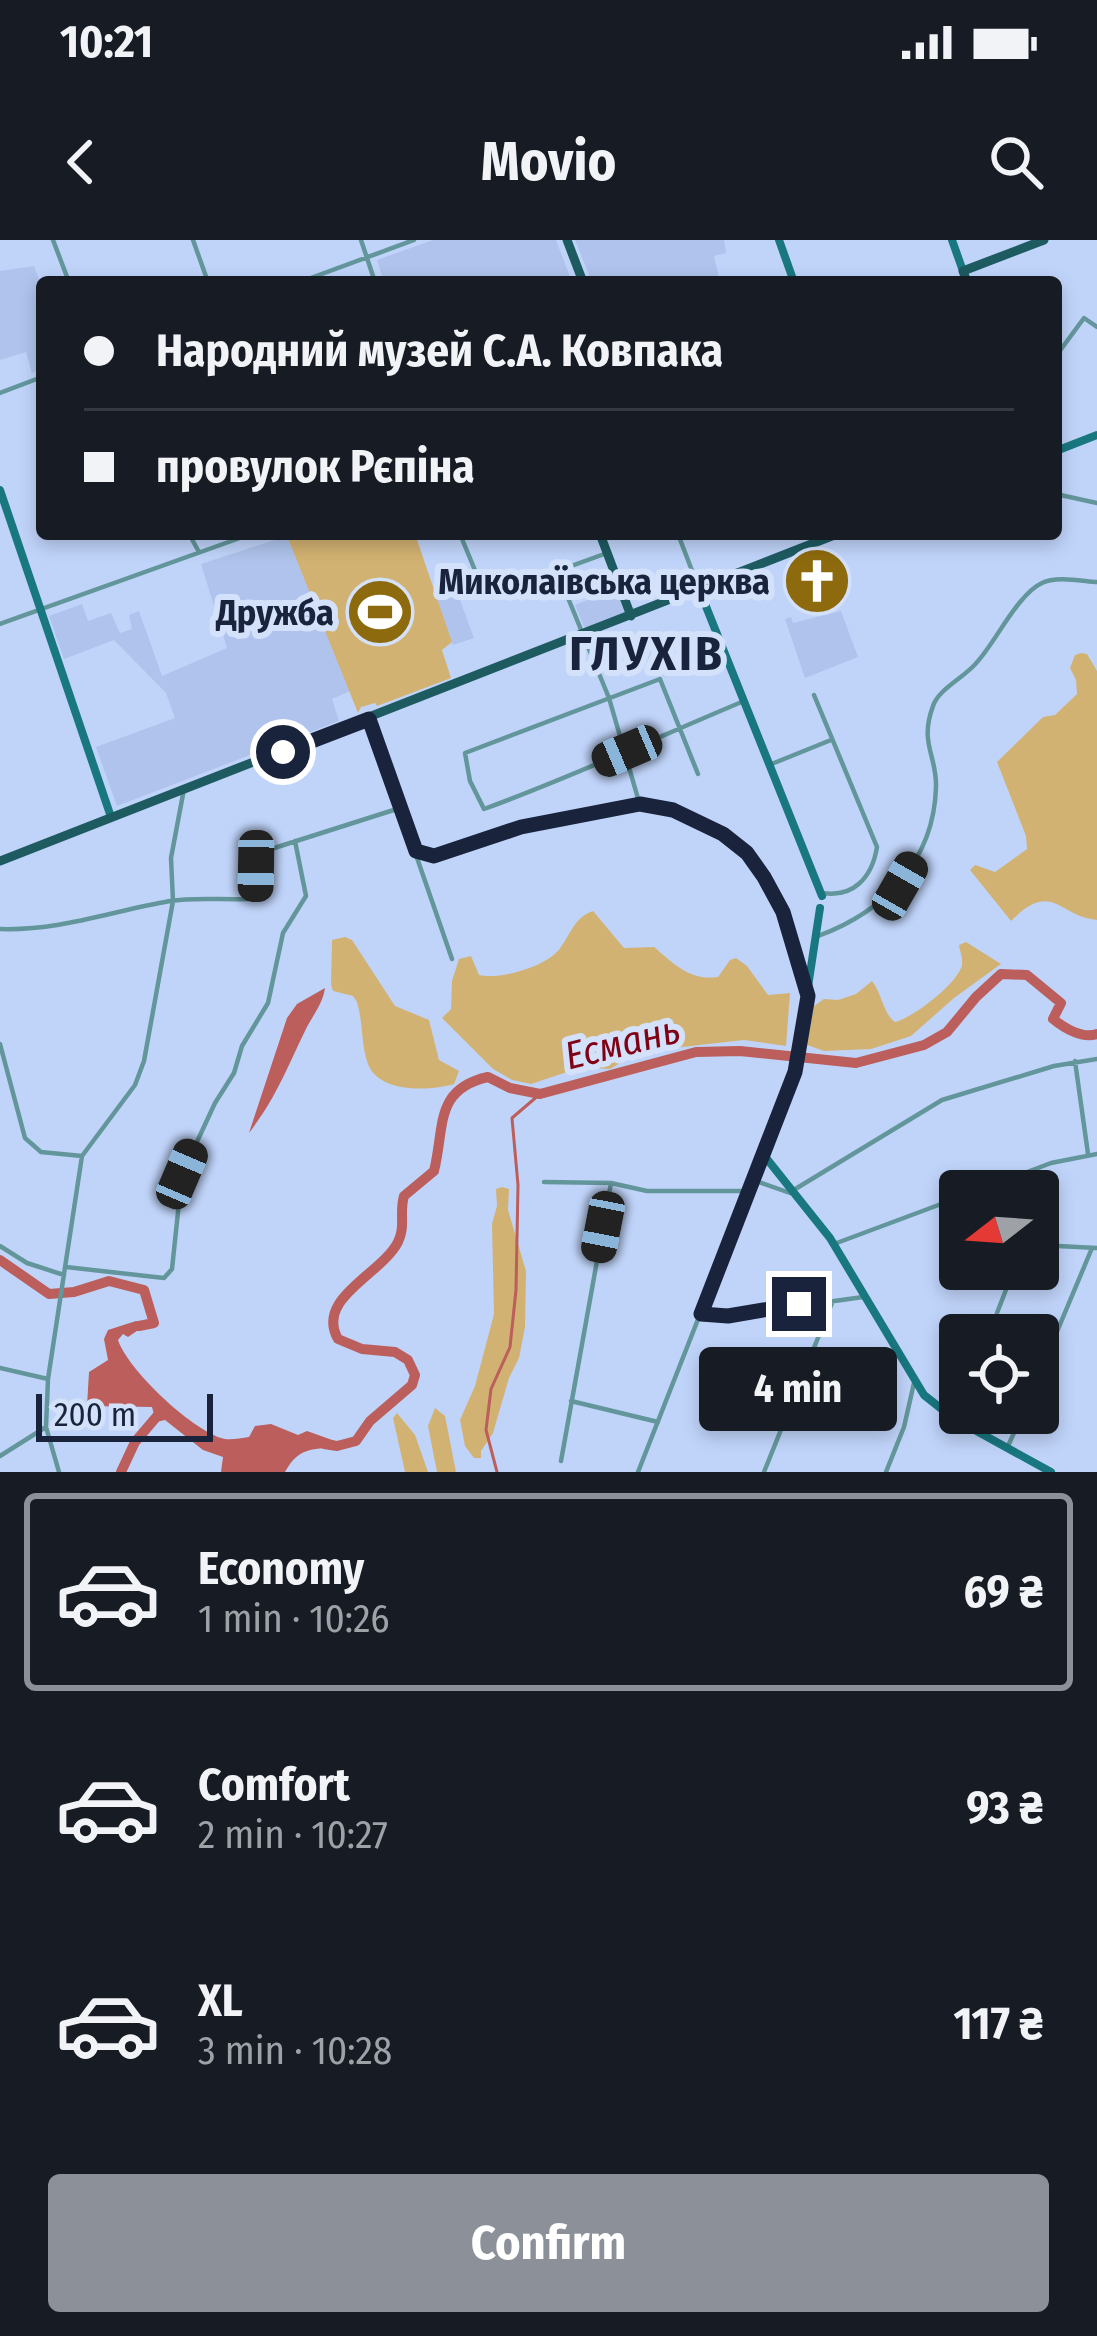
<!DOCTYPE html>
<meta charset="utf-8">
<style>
body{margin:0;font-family:"Fira Sans Condensed",sans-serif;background:#20242c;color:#f1f3f6;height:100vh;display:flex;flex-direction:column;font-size:45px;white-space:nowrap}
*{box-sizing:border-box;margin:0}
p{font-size:39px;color:#9ea1a6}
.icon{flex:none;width:66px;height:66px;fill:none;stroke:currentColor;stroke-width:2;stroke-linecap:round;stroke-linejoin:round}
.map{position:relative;height:1232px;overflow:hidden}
.details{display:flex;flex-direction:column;background:#171b24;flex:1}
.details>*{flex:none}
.hud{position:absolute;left:36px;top:36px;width:1026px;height:264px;border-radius:12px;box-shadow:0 6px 18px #0003;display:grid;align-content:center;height:264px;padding:0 48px;background:#171b24}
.needle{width:78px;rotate:253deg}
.buttons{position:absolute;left:939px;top:930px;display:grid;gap:24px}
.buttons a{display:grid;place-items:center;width:120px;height:120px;border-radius:12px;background:#171b24;box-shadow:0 6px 18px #0003;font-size:60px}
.scale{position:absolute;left:36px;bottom:30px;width:177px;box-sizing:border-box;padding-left:12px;border:6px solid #19243c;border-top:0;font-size:33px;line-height:42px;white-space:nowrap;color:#19243c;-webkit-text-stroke:9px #d4e1fa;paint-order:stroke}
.end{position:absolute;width:54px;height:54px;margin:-27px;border:15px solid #19243c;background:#fff;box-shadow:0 0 0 6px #fff}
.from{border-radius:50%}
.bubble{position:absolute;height:84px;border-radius:12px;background:#171b24;box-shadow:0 6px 18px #0003;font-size:39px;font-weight:700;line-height:84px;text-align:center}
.car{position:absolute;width:36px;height:72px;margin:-36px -18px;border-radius:15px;box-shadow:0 0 9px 3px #0007;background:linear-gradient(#222 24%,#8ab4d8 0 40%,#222 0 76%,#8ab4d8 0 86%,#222 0)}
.hud b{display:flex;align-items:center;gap:42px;height:114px;font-size:45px}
.hud b+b{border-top:3px solid #363941}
.hud i{width:30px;height:30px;background:#f1f3f6}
ul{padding:21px 0 0;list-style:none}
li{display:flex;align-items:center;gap:36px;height:198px;margin:0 24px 18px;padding:0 24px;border:6px solid transparent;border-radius:12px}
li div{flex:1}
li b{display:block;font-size:45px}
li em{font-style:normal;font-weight:700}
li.on{border-color:#8c9099}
li>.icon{width:108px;height:108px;stroke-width:1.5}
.cta{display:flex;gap:24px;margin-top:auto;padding:24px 48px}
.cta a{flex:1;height:138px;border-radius:12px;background:#8c9099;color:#fff;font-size:48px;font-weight:700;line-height:138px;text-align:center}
.status{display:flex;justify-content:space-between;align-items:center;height:84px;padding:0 60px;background:#171b24;direction:ltr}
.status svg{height:33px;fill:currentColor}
header{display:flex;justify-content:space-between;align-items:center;height:156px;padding:0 48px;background:#171b24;font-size:54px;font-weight:700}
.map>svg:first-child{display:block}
.built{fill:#afc3ec}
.green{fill:#d2b272}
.water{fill:#bc5e5b}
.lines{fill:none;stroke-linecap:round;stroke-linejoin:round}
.stream{stroke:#bc5e5b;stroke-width:3}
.river{stroke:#bc5e5b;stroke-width:10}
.street{stroke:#63969b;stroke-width:4.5}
.secondary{stroke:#18777f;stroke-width:8}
.primary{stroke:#1d5b61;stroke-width:9}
.route{stroke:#19243c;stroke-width:15}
.labels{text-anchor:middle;stroke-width:12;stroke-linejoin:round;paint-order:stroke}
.poi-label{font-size:36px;font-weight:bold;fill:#19243c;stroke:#d4e1fa;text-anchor:end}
.water-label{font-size:39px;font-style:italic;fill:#7f0114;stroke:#d4e1fa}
.district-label{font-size:48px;font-weight:bold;letter-spacing:3px;fill:#19243c;stroke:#d4e1fa}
</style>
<div class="status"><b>10:21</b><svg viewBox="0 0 49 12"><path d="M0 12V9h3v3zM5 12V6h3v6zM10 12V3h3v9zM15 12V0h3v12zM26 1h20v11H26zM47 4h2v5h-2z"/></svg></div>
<header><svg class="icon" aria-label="back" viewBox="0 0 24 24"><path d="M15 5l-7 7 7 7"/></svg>Movio<svg class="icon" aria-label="search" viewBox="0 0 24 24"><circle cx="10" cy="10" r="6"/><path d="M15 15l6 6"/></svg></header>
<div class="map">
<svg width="1097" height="1232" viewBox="0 0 1097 1232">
<rect width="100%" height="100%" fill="#c0d4fa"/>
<path class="built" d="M433 0H556L572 42H384L377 20Z
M575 0H724L726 13 714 16 720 42H592Z
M34 26 42 48V129L32 133 26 112 0 120V31Z
M287 296 350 451 332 459 339 481 117 566 96 507 175 478 166 453 114 400 64 419 49 376 82 364 88 381 111 373 120 393 132 389 129 375 139 371 162 436 227 408 201 324Z
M615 349 625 374 585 389 575 365Z
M457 352 474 398 453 405 436 357Z
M841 371 858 417 805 438 785 379 791 377 793 383Z"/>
<path class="green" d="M291 294H415L452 402 442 410 451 438 377 466 375 463 361 467 358 473 287 296Z
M1081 413 1087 414 1097 431V680C1059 677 1053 639 1011 681L970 630 975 625 995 632 1027 609 1026 596 997 522 1043 477 1055 475 1077 454 1076 440 1070 428 1075 415Z
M593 671 624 708 654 707C674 724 690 741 718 737L730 720 736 718 747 726 768 755 790 753 786 806 744 800 638 812 610 829 582 827 531 844 512 840 493 829 442 778 451 769 452 741 459 719 471 716 479 735C501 740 549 726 561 707 571 693 575 677 593 671Z
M345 697 352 700 395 766 429 780 439 820 459 831 454 844C430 851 376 854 367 821 361 802 363 782 357 762L353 756 333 751 331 745 332 700Z
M966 702 1001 724 954 758 911 796 871 809 824 811 807 805 814 766 824 759 838 760 856 754 872 741C882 753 883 774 895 782 913 778 958 743 962 725 963 718 960 712 959 705Z
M502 947 509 949 508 970 526 1031 525 1087 519 1118 509 1138 493 1193 481 1211V1218H474L465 1206 460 1180 475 1146 494 1074 492 984 497 966 496 949Z
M435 1168 445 1176 456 1232H437L428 1186Z
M397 1173 415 1195 428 1232H405L393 1178Z"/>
<path class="water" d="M325 748C323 764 312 776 305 791 285 832 277 856 249 893L287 778 297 764Z
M136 1081 147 1084 128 1097 123 1094 118 1100C128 1130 190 1188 221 1198 229 1201 240 1198 249 1197L255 1186 271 1184 298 1195 307 1191 335 1201 337 1206C310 1211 300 1206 285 1232H221L223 1217 203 1210 165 1180 156 1182 152 1167 87 1166 89 1132 108 1120 104 1099 108 1090Z"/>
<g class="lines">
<path class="stream" d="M497 1232 486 1190 491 1149 510 1107 516 1050 518 945 512 878 540 854"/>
<path class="river" d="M0 1020 49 1054 74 1052 109 1041 144 1050 154 1083 139 1086
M324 1204 337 1206 356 1201 370 1181 412 1145 415 1135 408 1120 395 1112 362 1109 338 1099C315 1058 381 1035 398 1002 406 986 399 972 404 956L434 931C445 887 434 849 488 837L510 848 540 854 696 812 740 811 856 823 924 805 947 792 976 757 1001 734 1027 735 1061 763 1053 779C1064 788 1082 799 1097 794
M121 1232 135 1202 164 1168"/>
<path class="street" d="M53 0 69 42
M193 0 208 42
M361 0 375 42
M300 42 414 0
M1056 116 1084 78 1097 87
M0 153 42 137
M1056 254 1097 263
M189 294 199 312
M460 294 486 357 607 313
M678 294 699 349
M557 331 609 458 639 562
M0 384 251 294
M814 455 877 607C872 638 853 658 822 653
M369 479 452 719
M769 525 831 500
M698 534 660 439 465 513 470 541 484 569C572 537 658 497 744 461
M416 611C450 621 488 597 521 587 632 555 724 549 780 668 792 692 797 721 805 747
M0 689C60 691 112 671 170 661 194 657 222 660 247 659L255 654 256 626 268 610 400 568
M818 696C884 672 934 621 936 547 937 515 919 504 933 466 939 448 966 437 978 421 996 401 1018 354 1042 343 1056 336 1081 341 1097 342
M0 804 25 898 41 912 82 916
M1075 821 1088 914
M753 940 790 953
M544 942 611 943 647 951H748
M792 951 942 860 1054 826 1097 819
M978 951 1051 923 1097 914
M834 1004 960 957
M1038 1005 1097 1008
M0 1006 27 1023 64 1035
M66 1027 164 1038 172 1029 182 934 215 863 234 833 242 806 268 763 283 693 306 656 295 601
M956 1048 965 1029
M997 1073 1014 1029
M701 1074 727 1076 863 1057
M0 1128 48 1139
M1038 1137 1092 1008
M571 1161 658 1182
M1008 1206 1023 1173
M0 1216 46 1187
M561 1221 611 943
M59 1232 46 1187 48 1139 82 916 135 845 144 821 173 661 171 618 184 549
M638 1232 763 914
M764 1232 832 1063
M886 1232 904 1187 914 1143"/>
<path class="secondary" d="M779 0 794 42
M952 0 963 31
M1056 211 1097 195
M0 250 111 577
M699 349 822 656
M820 668 795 832 763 914 830 998 924 1155 953 1178 1051 1232"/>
<path class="primary" d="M567 0 583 42
M967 42 963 31 1044 0
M600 294 631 376
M0 621 837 294"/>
</g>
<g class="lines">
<path class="route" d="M283 512 369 479 416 611 434 616 521 587 640 564 673 570 723 594 747 613 764 637 783 672 808 756 795 832 701 1074 728 1076 799 1064"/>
</g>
<defs>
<symbol id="church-disc" viewBox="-11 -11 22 22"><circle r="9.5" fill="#8e6a0e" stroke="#d4e1fa"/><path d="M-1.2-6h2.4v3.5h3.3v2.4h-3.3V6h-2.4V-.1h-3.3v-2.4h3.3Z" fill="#fff"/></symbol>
<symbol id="stadium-disc" viewBox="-11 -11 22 22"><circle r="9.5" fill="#8e6a0e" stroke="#d4e1fa"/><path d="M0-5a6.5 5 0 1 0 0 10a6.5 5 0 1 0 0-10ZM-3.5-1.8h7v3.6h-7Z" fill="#fff"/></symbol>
</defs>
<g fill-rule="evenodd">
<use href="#church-disc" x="779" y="303" width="76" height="76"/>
<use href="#stadium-disc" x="342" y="334" width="76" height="76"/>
</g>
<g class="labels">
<g class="poi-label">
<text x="770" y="354">Миколаївська церква</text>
<text x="334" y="385">Дружба</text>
</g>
<g class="water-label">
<text transform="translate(622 802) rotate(-14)" y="14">Есмань</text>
</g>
<g class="district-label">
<text x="647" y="430">ГЛУХІВ</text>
</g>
</g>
</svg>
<div class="buttons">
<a><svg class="needle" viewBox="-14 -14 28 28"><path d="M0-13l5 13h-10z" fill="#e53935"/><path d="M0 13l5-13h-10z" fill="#9ea1a6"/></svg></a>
<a><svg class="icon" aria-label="locate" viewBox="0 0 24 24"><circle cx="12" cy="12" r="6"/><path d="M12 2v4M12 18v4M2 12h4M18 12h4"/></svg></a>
</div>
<div class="scale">200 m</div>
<i class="end from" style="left:283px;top:512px"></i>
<i class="end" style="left:799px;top:1064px"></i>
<div class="bubble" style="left:699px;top:1107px;width:198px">4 min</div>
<i class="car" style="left:627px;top:511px;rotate:247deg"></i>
<i class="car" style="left:256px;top:626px;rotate:181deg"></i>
<i class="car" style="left:900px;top:646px;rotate:30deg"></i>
<i class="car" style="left:182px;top:934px;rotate:23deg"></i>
<i class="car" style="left:603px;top:987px;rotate:191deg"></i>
<div class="hud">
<b><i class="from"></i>Народний музей С.А. Ковпака</b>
<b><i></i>провулок Рєпіна</b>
</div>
</div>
<section class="details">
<ul>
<li class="on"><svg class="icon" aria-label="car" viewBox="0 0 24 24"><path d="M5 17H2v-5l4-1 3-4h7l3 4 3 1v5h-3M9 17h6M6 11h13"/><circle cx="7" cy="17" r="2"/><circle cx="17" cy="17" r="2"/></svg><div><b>Economy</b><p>1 min · 10:26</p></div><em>69 ₴</em></li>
<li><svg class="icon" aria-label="car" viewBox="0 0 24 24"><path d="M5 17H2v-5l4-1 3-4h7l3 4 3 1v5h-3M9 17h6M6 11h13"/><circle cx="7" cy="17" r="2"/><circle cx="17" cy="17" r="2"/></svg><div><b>Comfort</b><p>2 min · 10:27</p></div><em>93 ₴</em></li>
<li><svg class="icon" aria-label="car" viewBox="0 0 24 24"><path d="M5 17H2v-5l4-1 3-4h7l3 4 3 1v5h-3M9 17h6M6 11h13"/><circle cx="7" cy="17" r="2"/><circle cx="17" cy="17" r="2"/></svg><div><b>XL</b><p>3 min · 10:28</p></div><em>117 ₴</em></li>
</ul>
<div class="cta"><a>Confirm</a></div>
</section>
